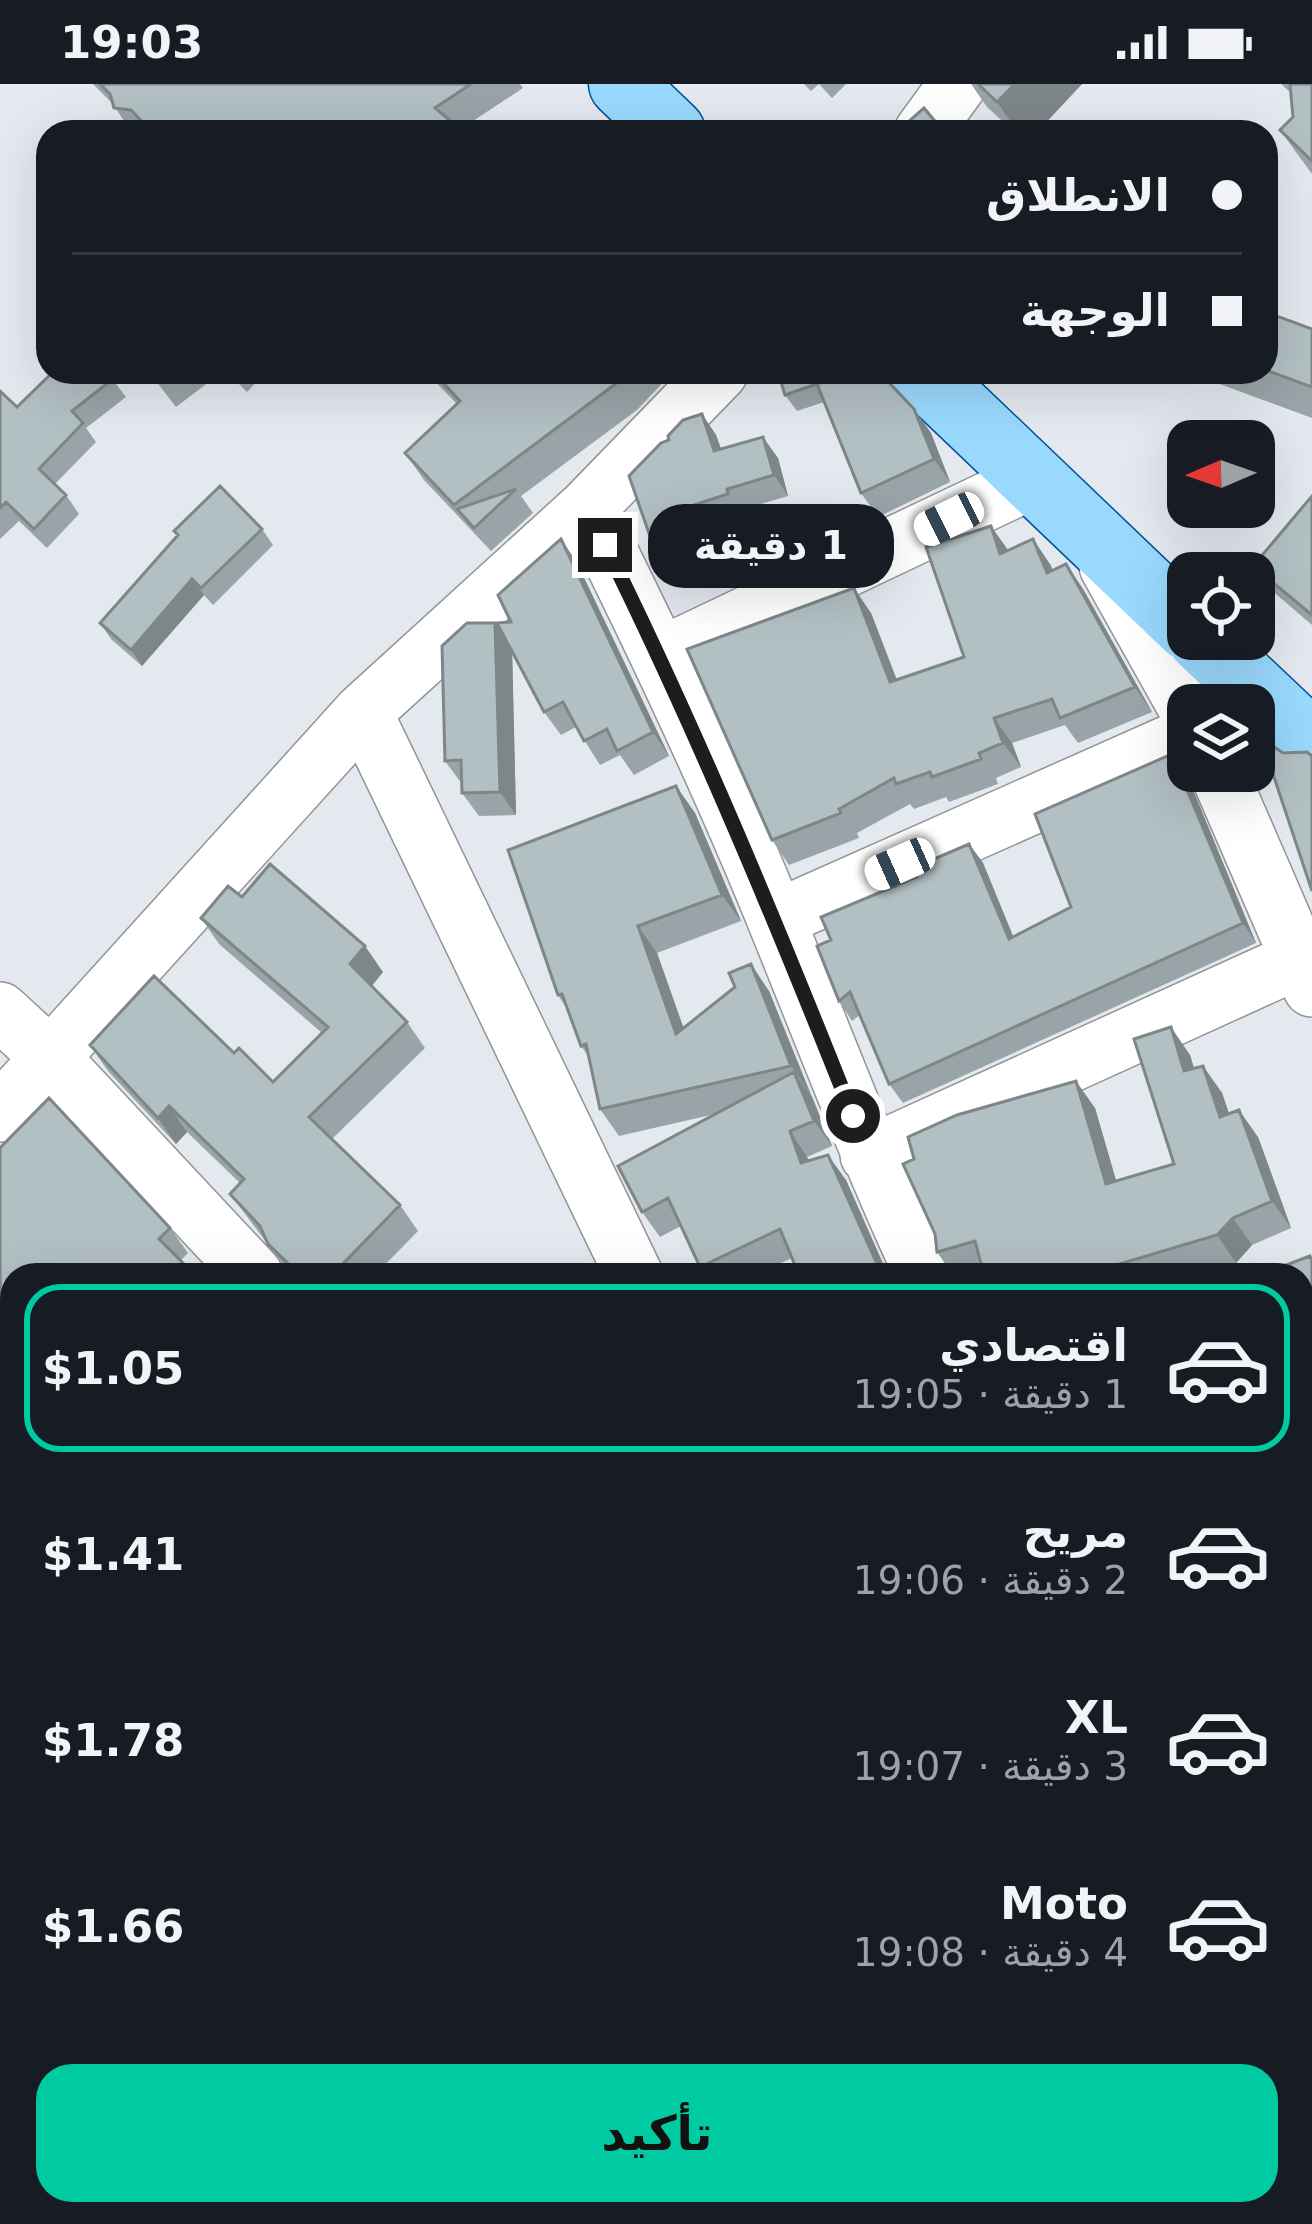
<!DOCTYPE html>
<html lang="ar">
<meta charset="utf-8">
<style>
body{margin:0;font-family:"DejaVu Sans","Noto Naskh Arabic",sans-serif;background:#20242c;color:#f1f3f6;direction:rtl;height:100vh;display:flex;flex-direction:column;font-size:45px;white-space:nowrap}
*{box-sizing:border-box;margin:0}
p{font-size:39px;color:#9ea1a6}
.icon{flex:none;width:66px;height:66px;fill:none;stroke:currentColor;stroke-width:2;stroke-linecap:round;stroke-linejoin:round}
.map{position:relative;flex:1;overflow:hidden;direction:ltr}
.panel{position:absolute;left:0px;top:1179px;width:1314px;height:963px;display:flex;flex-direction:column;background:#171b24;border-radius:36px 36px 0 0;box-shadow:0 12px 48px #0002;direction:rtl}
.panel>*{flex:none}
.guide{position:absolute;left:36px;top:36px;width:1242px;height:264px;border-radius:36px;box-shadow:0 12px 48px #0002;direction:rtl;display:grid;align-content:center;height:264px;padding:0 36px;background:#171b24}
.needle{width:78px;rotate:268deg}
.tools{position:absolute;left:1167px;top:336px;display:grid;gap:24px}
.tools a{display:grid;place-items:center;width:108px;height:108px;border-radius:24px;background:#171b24;box-shadow:0 12px 48px #0002;font-size:60px}
.end{position:absolute;width:54px;height:54px;margin:-27px;border:15px solid #1d1d1d;background:#fff;box-shadow:0 0 0 6px #fff}
.from{border-radius:50%}
.bubble{position:absolute;height:84px;border-radius:36px;background:#171b24;box-shadow:0 12px 48px #0002;font-size:39px;font-weight:700;line-height:84px;text-align:center;direction:rtl}
.car{position:absolute;width:36px;height:72px;margin:-36px -18px;border-radius:15px;box-shadow:0 0 9px 3px #0007;background:linear-gradient(#fff 24%,#345 0 40%,#fff 0 76%,#345 0 86%,#fff 0)}
.guide b{display:flex;align-items:center;gap:42px;height:114px;font-size:45px}
.guide b+b{border-top:3px solid #363941}
.guide i{width:30px;height:30px;background:#f1f3f6}
ul{padding:21px 0 0;list-style:none}
li{display:flex;align-items:center;gap:36px;height:168px;margin:0 24px 18px;padding:0 12px;border:6px solid transparent;border-radius:36px}
li div{flex:1}
li b{display:block;font-size:45px}
li em{font-style:normal;font-weight:700}
li.current{border-color:#00caa1}
li>.icon{width:108px;height:108px;stroke-width:1.5}
.cta{display:flex;gap:24px;margin-top:auto;padding:24px 36px}
.cta a{flex:1;height:138px;border-radius:36px;background:#00caa1;color:#111;font-size:48px;font-weight:700;line-height:138px;text-align:center}
.status{display:flex;justify-content:space-between;align-items:center;height:84px;padding:0 60px;background:#171b24;direction:ltr}
.status svg{height:33px;fill:currentColor}
.map>svg:first-child{display:block}
.lines{fill:none;stroke-linecap:round;stroke-linejoin:round}
.minor-casing{stroke:#949494;stroke-width:60}
.major-casing{stroke:#005096;stroke-width:69}
.minor{stroke:#fff;stroke-width:57}
.major{stroke:#99d9fd;stroke-width:66}
.wall{fill:#99a4a8}
.shaded-wall{fill:#7d8688}
.building{fill:#b2bfc3;stroke:#7d8688;stroke-width:3}
.route{stroke:#1d1d1d;stroke-width:15}
</style>
<div class="status"><b>19:03</b><svg viewBox="0 0 49 12"><path d="M0 12V9h3v3zM5 12V6h3v6zM10 12V3h3v9zM15 12V0h3v12zM26 1h20v11H26zM47 4h2v5h-2z"/></svg></div>
<div class="map">
<svg width="1312" height="2140" viewBox="0 0 1312 2140">
<rect width="100%" height="100%" fill="#e3e9ef"/>
<g class="lines">
<defs>
<path id="minor" d="M923 48 958 0
M587 424C655 560 720 697 777 838 825 956 870 1075 924 1191
M1108 482 1188 625
M661 572 1032 396
M363 628 634 1191
M1218 687 1312 904
M776 835 1188 652
M0 927 50 973 254 1191
M0 1029 363 628 587 424 719 288
M869 1071 1300 875
M0 1337 12 1349
M1302 1442 1312 1438
M1302 1736 1312 1732
M0 1750 12 1762
M0 1846 12 1834
M1302 2012 1312 2030
M367 2130 377 2140
M1155 2130 1165 2140
M690 2140 701 2130"/>
<path id="major" d="M622 0 672 48
M921 288 1188 543
M1201 555 1312 660"/>
</defs>
<use href="#minor" class="minor-casing"/>
<use href="#major" class="major-casing"/>
<use href="#minor" class="minor"/>
<use href="#major" class="major"/>
</g>
<path class="wall" d="M93 0H520L523 4 458 47 459 48H131L113 20Z
M804 0H846L832 14 819 0 811 7Z
M971 0H1082L1037 48H1014L987 23Z
M1281 0H1312V90L1280 46 1293 33 1291 9Z
M1266 228 1312 245V334L1187 288H1266Z
M107 288 126 313 86 344 96 358 55 400 66 411 79 430 47 464 19 437 0 455V307L17 323Z
M149 288H222L176 323Z
M227 288H266L247 308Z
M426 288H673L637 326 521 412 533 429 491 467 424 396 405 369 457 320Z
M833 294 914 325 931 349 950 398 878 433 861 409 824 318 797 327 785 311Z
M702 330 716 351 721 365 778 374 788 412 741 426 743 431 687 450 693 467 665 476 651 455 669 356Z
M1312 412V541L1270 505 1253 482Z
M262 445 273 461 213 521 204 511 142 582 111 555 100 539Z
M561 455 577 479 669 672 634 691 620 671 600 681 576 643 561 651 544 628 512 567 516 731 479 732 462 709V700L445 677 503 550Z
M1008 466 1050 480 1053 486 1066 480 1083 505 1152 628 1078 659 1065 641 1012 659 1021 683 996 694 998 700 949 718 946 713 914 725 910 720 857 749 859 754 789 781 772 756 871 529 897 596 964 573Z
M1186 689 1256 859 903 1019 889 1000 860 931 852 937 839 917 831 856 917 793 969 760 983 779 1013 852 1071 823Z
M676 702 695 729 741 837 657 869 683 944 735 903 769 907 832 1062 807 1073 809 1076 846 1096 888 1191H799L792 1174 754 1191H706L681 1142 660 1153 642 1128 715 1030 619 1052 600 1025 589 973 581 962 567 925 558 911Z
M242 813 383 888 372 902 407 938 425 964 332 1055 400 1121 418 1147 375 1191H291L230 1110 240 1099 187 1048 176 1060 108 987 90 961 234 969 273 998 322 949 219 860 201 834Z
M1190 971 1194 984 1203 982 1222 1009 1229 1029 1258 1053 1291 1144 1252 1161 1236 1179 1194 1191H984L983 1187 971 1191H953L937 1168 1095 1024 1116 1097 1174 1080Z
M0 1064 170 1144 188 1169 181 1176 12 1191V1298L5 1305H0Z
M1312 1174V1317L1308 1318 1312 1328V1406L1302 1407V1191Z
M12 1358V1702L0 1692V1449L3 1446 0 1441V1364Z
M1312 1471V1569L1304 1559Z
M1312 1595V1700L1302 1701V1599Z
M1312 1749V1982L1302 1980V1753Z
M12 1764V1802L0 1804V1766Z
M12 1835V2117L0 2105V1847Z
M25 2130H141L128 2140H35Z
M804 2130H930L918 2140H811Z"/>
<path class="shaded-wall" d="M1015 0H1082L1037 48H1018L997 18Z
M453 39 459 48H445Z
M914 325 931 349 950 398 934 375Z
M702 330 716 351 729 388 714 367Z
M763 353 778 374 788 412 774 391Z
M672 428 687 450 693 467 678 446Z
M991 442 1008 466 1000 470Z
M561 455 577 479 669 672 653 648Z
M1033 455 1050 480 1064 513 1047 489Z
M1066 480 1083 505 1152 628 1135 603Z
M192 495 204 511 142 582 131 566Z
M854 504 871 529 907 623 890 598Z
M495 539 512 562 516 731 500 708Z
M994 634 1012 659 1021 683 1003 659Z
M1172 670 1186 689 1256 859 1243 839Z
M676 702 695 729 741 837 722 811Z
M969 760 983 779 1022 874 1009 855Z
M638 842 657 869 695 976 676 950Z
M365 862 383 888 368 906 350 880Z
M751 880 769 907 810 1009 791 982Z
M1171 943 1190 971 1203 1015 1184 987Z
M1203 982 1222 1009 1239 1060 1220 1033Z
M794 988 812 1013 832 1062 814 1037Z
M1076 997 1095 1024 1125 1127 1106 1100Z
M169 1022 187 1048 176 1060 158 1034Z
M1239 1026 1258 1053 1291 1144 1272 1117Z
M790 1047 807 1073 819 1104 801 1079Z
M828 1071 846 1096 888 1191H884L877 1180Z
M1233 1134 1252 1161 1236 1179 1217 1151Z
M1302 1309 1312 1328V1352L1302 1325Z"/>
<path class="building" d="M100 0H471L435 24 453 39 445 48H152L131 26 114 24 110 10Z
M978 0H1015L997 18Z
M1290 0H1312V77L1280 46 1293 33Z
M924 24 944 48H897Z
M1266 228 1312 245V303L1266 286Z
M53 288H107L113 295 72 327 83 339 39 385 66 411 34 445 6 418 0 424V307L17 323Z
M149 288H169L157 297Z
M433 288H628L618 298 454 421 405 369 460 317Z
M778 288H825L828 296 785 311Z
M848 288H879L914 325 934 375 861 409 817 300Z
M702 330 714 367 763 353 774 391 727 405 728 410 672 428 678 446 651 455 629 392 661 359 669 356 668 352 683 336Z
M220 402 262 445 201 504 192 495 131 566 100 539 178 451 174 447Z
M516 405 474 444 457 425Z
M1312 412V531L1253 482Z
M991 442 1000 470 1033 455 1047 489 1066 480 1135 603 1060 634 1052 615 994 634 1003 659 979 669 981 675 932 693 930 688 896 700 894 694 839 725 841 729 772 756 687 565 854 504 890 598 964 573 926 463Z
M561 455 653 648 617 667 607 645 584 657 563 618 544 628 497 539 511 538 498 511Z
M467 539H495L500 708 462 709 461 676 445 677 442 562Z
M1261 654 1283 669 1307 668 1312 672V807Z
M1172 670 1243 839 889 1000 850 908 839 917 817 862 831 856 821 833 917 793 913 784 969 760 1009 855 1071 823 1035 730Z
M676 702 722 811 638 842 676 950 735 903 729 889 751 880 791 982 600 1025 586 960 581 962 562 910 558 911 508 766Z
M270 780 365 862 350 880 407 938 309 1033 400 1121 332 1191H300L268 1160 260 1142 230 1110 244 1095 169 1022 158 1034 90 961 154 892 234 969 239 964 273 998 328 943 201 834 228 802 242 813Z
M1171 943 1184 987 1203 982 1220 1033 1239 1026 1272 1117 1233 1134 1217 1151 1096 1187 1097 1191H984L975 1157 937 1168 935 1150 903 1080 914 1075 908 1053 957 1031 1076 997 1106 1100 1174 1080 1134 955Z
M794 988 814 1037 790 1047 801 1079 828 1071 877 1180 886 1191H799L780 1145 700 1183 668 1114 642 1128 618 1082Z
M49 1014 170 1144 159 1155 195 1191H12V1290L0 1275V1064Z
M1310 1172 1312 1177V1282L1302 1286V1191H1260Z
M1302 1325 1312 1352V1384L1302 1380Z
M12 1358V1391L0 1398V1364Z
M0 1400 12 1412V1692L0 1682V1449L3 1446 0 1441Z
M1312 1471V1555L1304 1559 1302 1553V1475Z
M1312 1595V1683L1302 1677V1599Z
M1312 1749V1970L1302 1959V1753Z
M12 1764 1 1776H0V1766Z
M12 1835V2110L0 2097V1847Z
M1302 2035 1312 2046V2140H1228L1224 2136 1219 2140H1166L1169 2138 1173 2130H1302Z
M30 2130H111L119 2140H38Z
M395 2130H487L494 2140H402Z
M519 2130H591L595 2134 589 2140H523Z
M709 2130 717 2140H696Z
M806 2130H902L914 2140H814Z
M980 2130H1111L1118 2140H986Z"/>
<g class="lines">
<path class="route" d="M605 461C697 647 776 838 853 1032"/>
</g>
</svg>
<div class="tools">
<a><svg class="needle" viewBox="-14 -14 28 28"><path d="M0-13l5 13h-10z" fill="#e53935"/><path d="M0 13l5-13h-10z" fill="#9ea1a6"/></svg></a>
<a><svg class="icon" aria-label="locate" viewBox="0 0 24 24"><circle cx="12" cy="12" r="6"/><path d="M12 2v4M12 18v4M2 12h4M18 12h4"/></svg></a>
<a><svg class="icon" aria-label="layers" viewBox="0 0 24 24"><path d="M12 4l9 5-9 5-9-5zM3 14l9 5 9-5"/></svg></a>
</div>
<i class="end from" style="left:853px;top:1032px"></i>
<i class="end" style="left:605px;top:461px"></i>
<div class="bubble" style="left:648px;top:420px;width:246px">1 دقيقة</div>
<i class="car" style="left:949px;top:435px;rotate:244deg"></i>
<i class="car" style="left:900px;top:780px;rotate:246deg"></i>
<div class="guide">
<b><i class="from"></i>الانطلاق</b>
<b><i></i>الوجهة</b>
</div>
<section class="panel">
<ul>
<li class="current"><svg class="icon" aria-label="car" viewBox="0 0 24 24"><path d="M5 17H2v-5l4-1 3-4h7l3 4 3 1v5h-3M9 17h6M6 11h13"/><circle cx="7" cy="17" r="2"/><circle cx="17" cy="17" r="2"/></svg><div><b>اقتصادي</b><p>1 دقيقة · 19:05</p></div><em>$1.05</em></li>
<li><svg class="icon" aria-label="car" viewBox="0 0 24 24"><path d="M5 17H2v-5l4-1 3-4h7l3 4 3 1v5h-3M9 17h6M6 11h13"/><circle cx="7" cy="17" r="2"/><circle cx="17" cy="17" r="2"/></svg><div><b>مريح</b><p>2 دقيقة · 19:06</p></div><em>$1.41</em></li>
<li><svg class="icon" aria-label="car" viewBox="0 0 24 24"><path d="M5 17H2v-5l4-1 3-4h7l3 4 3 1v5h-3M9 17h6M6 11h13"/><circle cx="7" cy="17" r="2"/><circle cx="17" cy="17" r="2"/></svg><div><b>XL</b><p>3 دقيقة · 19:07</p></div><em>$1.78</em></li>
<li><svg class="icon" aria-label="car" viewBox="0 0 24 24"><path d="M5 17H2v-5l4-1 3-4h7l3 4 3 1v5h-3M9 17h6M6 11h13"/><circle cx="7" cy="17" r="2"/><circle cx="17" cy="17" r="2"/></svg><div><b>Moto</b><p>4 دقيقة · 19:08</p></div><em>$1.66</em></li>
</ul>
<div class="cta"><a>تأكيد</a></div>
</section>
</div>
